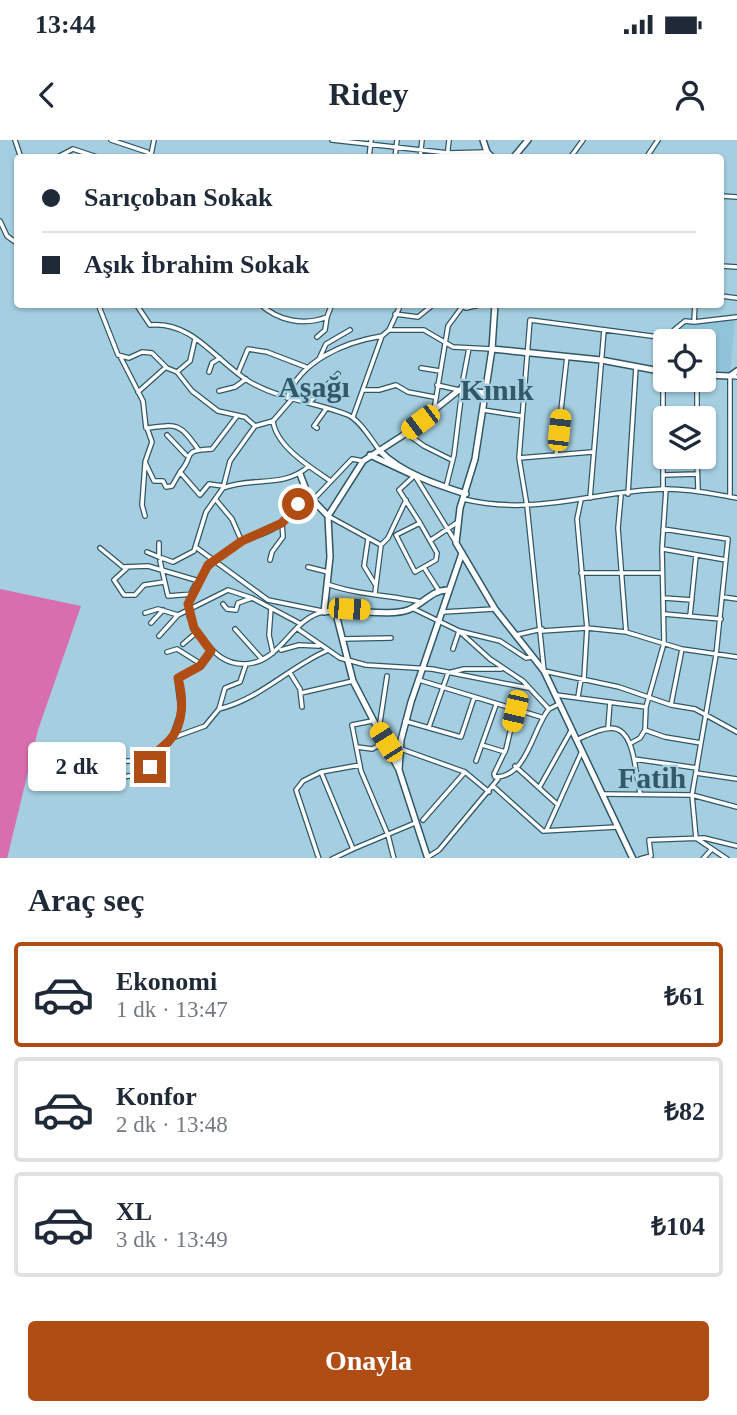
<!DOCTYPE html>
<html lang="tr">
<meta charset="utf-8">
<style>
body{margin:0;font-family:Georgia,serif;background:#f6f6f7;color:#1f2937;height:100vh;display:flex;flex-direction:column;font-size:26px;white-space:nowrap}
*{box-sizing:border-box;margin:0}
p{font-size:23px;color:#747a83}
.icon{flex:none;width:38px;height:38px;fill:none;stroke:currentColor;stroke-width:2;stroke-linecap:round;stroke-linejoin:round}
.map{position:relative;height:718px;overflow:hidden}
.details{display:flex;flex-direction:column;background:#fff;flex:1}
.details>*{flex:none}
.top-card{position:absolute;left:14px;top:14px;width:710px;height:154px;border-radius:7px;box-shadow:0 2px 5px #0004;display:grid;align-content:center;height:154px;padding:0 28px;background:#fff}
.tools{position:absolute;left:653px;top:189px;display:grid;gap:14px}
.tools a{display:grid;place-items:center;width:63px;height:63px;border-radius:7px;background:#fff;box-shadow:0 2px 5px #0004;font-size:35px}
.end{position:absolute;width:32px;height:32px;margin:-16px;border:9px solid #b04d14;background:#fff;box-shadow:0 0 0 4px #fff}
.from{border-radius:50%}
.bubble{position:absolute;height:49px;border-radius:7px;background:#fff;box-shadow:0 2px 5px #0004;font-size:23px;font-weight:600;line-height:49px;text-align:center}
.car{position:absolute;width:21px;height:42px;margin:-21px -10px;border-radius:9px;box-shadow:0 0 5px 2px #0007;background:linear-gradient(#f5c518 24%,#345 0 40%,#f5c518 0 76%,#345 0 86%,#f5c518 0)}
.top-card b{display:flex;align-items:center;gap:24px;height:66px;font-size:26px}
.top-card b+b{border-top:2px solid #e0e1e3}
.top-card i{width:18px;height:18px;background:#1f2937}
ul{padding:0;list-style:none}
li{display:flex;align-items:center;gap:21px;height:105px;margin:0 14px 10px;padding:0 14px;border:4px solid #e0e1e3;border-radius:7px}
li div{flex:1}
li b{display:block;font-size:26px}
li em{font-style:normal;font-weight:600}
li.on{border-color:#b04d14}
li>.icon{width:63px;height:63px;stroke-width:1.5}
h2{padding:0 28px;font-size:32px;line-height:84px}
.action{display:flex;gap:14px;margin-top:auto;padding:14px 28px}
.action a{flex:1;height:80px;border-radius:7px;background:#b04d14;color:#fff;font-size:28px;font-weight:600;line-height:80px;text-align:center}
.status{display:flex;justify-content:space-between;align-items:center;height:49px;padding:0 35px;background:#fff;direction:ltr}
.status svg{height:19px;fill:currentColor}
header{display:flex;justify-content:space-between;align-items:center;height:91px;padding:0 28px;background:#fff;font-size:32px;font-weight:600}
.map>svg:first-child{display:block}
.built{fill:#91c4d9}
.forest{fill:#d96eae}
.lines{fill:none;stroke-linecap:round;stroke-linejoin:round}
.street-casing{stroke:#305766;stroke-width:6}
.secondary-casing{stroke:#305766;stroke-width:8}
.street{stroke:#fff;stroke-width:3.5}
.secondary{stroke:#fff;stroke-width:5}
.route{stroke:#b04d14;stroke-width:9}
.labels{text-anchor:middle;stroke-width:5;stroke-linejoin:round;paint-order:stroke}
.district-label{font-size:30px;font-weight:bold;fill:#315868;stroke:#a5cfe1}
</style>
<div class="status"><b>13:44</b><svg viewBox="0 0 49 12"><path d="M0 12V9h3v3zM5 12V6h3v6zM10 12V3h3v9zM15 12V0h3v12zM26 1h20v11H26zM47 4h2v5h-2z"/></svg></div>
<header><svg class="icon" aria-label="back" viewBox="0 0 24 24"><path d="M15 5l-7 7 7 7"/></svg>Ridey<svg class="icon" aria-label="person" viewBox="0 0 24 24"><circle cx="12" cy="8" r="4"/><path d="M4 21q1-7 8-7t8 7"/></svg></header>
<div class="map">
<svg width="737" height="719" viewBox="0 0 737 719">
<rect width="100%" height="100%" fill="#a5cfe1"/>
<path class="built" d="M735 177 730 236 704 235V201H674V190L685 181Z"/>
<path class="forest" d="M0 449 81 466 38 590 7 719 0 718Z"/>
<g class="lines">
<defs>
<path id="street" d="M15 0 21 18
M111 0 147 12 153 18
M332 0 448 13 487 12 485 18
M56 18 73 9 100 18
M134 18 151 15 154 0
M369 18 371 0
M395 18 397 0
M420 18 422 0
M447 18 449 0
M570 18 583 0
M646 18 658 0
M721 56 737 57
M0 81 7 96 18 104
M721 126 737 127
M721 156 737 158
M98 164 118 215 129 218 142 212 152 213 167 228 177 232 192 251 218 271 245 277 255 286
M136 164 150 185C194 181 216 222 250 242 281 260 316 262 348 275 360 280 372 301 380 311
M260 164C278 181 304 186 327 177L332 164
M458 164 466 168 483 164
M395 174 418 177 434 164
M694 182 737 177
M389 190H424L453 207 492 209
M317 197 325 190 327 177
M674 199 530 180 519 318 527 366 544 531 619 547 671 565 695 569 737 592
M674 200V190L685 181 694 182 695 164
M120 216 143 261 146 288
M319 219 326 204 350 190
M421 228 440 231
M177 232 190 221 195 199
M209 232 212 223 220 218
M663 232V349
M238 233 248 209 267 212 306 227
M697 240V278
M437 245 459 250
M364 250H379L396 245 408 252 434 257
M461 250 469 208
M219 251 235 247 246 239
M138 252 165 228
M287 258C300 221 344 202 382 196
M292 259 273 281C276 306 310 327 329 340
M310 262 338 234
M434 270 448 186 462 167
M483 270 522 276
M353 277 382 196 389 190 401 164
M317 288 314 286 326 269
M406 293 424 306 452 320
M167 295 186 315
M556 315 567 216
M697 317 698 350
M519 318 592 312
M180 332 172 346 166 347 163 341H154L145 322 152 302 147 288C178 284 179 283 198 309
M664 335 697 334
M415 336 455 401
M223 346 209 344 200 355 180 332C196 315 179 311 212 309L237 276
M446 347 454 315 462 250
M223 348C253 336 283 349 309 326
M628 354 636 227
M308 355C298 363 290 378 279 385 267 394 254 396 241 402 221 411 190 442 188 465 187 478 195 489 202 498 214 513 225 525 246 524 282 522 292 477 324 472
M621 355 618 388 626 492
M730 357V236L737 237
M590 358 604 190
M314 359 352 319 363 321
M463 359C538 377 595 350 667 349 692 349 713 354 737 358
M216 360 232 379 242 402
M581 360 577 379 587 488 584 538
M145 376 142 365 145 324
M328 376 381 405
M663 389 728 399 716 515 692 655 696 698 727 719
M396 395 415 432 436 420 437 413 420 383
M396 395 420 383 399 350 414 336
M368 399 364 426 375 444
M431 400 458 382
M100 408 123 427 148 426 199 441
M197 408 268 460 322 471
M663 409 726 420
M147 412 161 418
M159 416V403
M270 420 272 412 283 397 282 383
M128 427 114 440 124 455H135L144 445 164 442
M308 427 328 432
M425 429 439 451
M581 433H662
M327 444C357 455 389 455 421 462
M375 453 381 405 388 398 406 360
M193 454 168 456 160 421 162 418 173 422 194 411 206 372 223 348 230 321 255 286 273 281
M723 457 737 459
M664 458 692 460
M223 464 227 469 236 470 238 463 252 458
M271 468 269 495 273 513
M412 468 459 491 500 501 526 518 532 517
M443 472 494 469
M145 473 158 469 178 475 228 450 252 458 301 484
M664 474 721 479
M690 476 696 416
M151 483 163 470
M235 489 261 518
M298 489 340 518 366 525 432 529 528 548
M459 491 490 519 523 541 549 569 559 564
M542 491 587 488 626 492 682 509 737 517
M516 495 542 489
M159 496 178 475
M342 499 391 498
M183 504 197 492
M453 509 459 491
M281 510 299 505 319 506
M167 512 177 509 201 524
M290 533 300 549 302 567
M419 540 541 577
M301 553 353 541
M556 555 646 567 664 503 662 409 666 349
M578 557 581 539
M671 565 682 509
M646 567 645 590 665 597 701 603
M219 569C260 559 288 528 326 511
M515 571 506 609 494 634 495 637C528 637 533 587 549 569
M372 581 352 585 361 631 388 695 394 719
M405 581 461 597 474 558
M429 587 448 533 464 529H501
M608 588 610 562
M379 589 387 536
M172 597 181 571 177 539 200 526 211 511
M576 600C609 585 626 578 634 619
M631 603 640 598 645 590
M482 605 505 612
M357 607 372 609 384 603
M401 609 465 632 489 652
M476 621 496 565
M360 625 321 632 353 709 415 683
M515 626 558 665
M696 633 737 639
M92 636 109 622 149 620
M99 641 147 633 151 617 172 598 205 586 219 569 225 548 240 542 246 524
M493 646 543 691 617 687
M539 648 572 589
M640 653 634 619 697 628
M602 654 692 655 737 667
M423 680 465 632
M547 689 582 611
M428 717 439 710 498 639
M319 719 296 650 303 641 321 632
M332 719 353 709
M640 719 651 716 649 700 704 698 737 706
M703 719 711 710"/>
<path id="secondary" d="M483 0 487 12 493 18
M513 18 528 0
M495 164 492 209 475 319 460 368 456 403 495 469 544 531 633 719
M492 209 601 220 665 232
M704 235 730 236 737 231
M380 311C401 333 438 345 466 354
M370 315 413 335
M300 334 308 355 328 376
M328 376 330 417 324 472C348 468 389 477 408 470 422 465 432 450 447 450
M328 376 363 321 402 296 459 250 485 253
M335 470 353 541 398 628
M428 719 399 630 401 600 411 562 462 413"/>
</defs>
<use href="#street" class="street-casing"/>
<use href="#secondary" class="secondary-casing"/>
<use href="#street" class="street"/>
<use href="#secondary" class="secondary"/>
</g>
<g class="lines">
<path class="route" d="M150 627 149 620C155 612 162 608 169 601 185 584 183 557 178 538L200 526 211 511 194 488 188 464 208 425 242 401 282 383 298 364"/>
</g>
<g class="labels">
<g class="district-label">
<text x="314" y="257">Aşağı</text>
<text x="497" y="260">Kınık</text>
<text x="652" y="648">Fatih</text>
</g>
</g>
</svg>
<div class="tools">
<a><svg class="icon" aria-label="locate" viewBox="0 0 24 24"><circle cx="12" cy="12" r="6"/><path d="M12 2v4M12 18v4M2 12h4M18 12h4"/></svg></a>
<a><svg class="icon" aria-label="layers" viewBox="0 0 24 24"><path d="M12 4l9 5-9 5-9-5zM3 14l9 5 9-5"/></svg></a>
</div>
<i class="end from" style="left:298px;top:364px"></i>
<i class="end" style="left:150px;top:627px"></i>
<div class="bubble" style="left:28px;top:602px;width:98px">2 dk</div>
<i class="car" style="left:420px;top:282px;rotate:233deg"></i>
<i class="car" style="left:559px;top:290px;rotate:6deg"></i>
<i class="car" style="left:349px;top:469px;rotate:93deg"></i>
<i class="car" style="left:515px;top:571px;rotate:193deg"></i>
<i class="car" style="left:386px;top:602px;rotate:328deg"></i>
<div class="top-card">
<b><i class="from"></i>Sarıçoban Sokak</b>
<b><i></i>Aşık İbrahim Sokak</b>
</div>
</div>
<section class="details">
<h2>Araç seç</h2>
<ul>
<li class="on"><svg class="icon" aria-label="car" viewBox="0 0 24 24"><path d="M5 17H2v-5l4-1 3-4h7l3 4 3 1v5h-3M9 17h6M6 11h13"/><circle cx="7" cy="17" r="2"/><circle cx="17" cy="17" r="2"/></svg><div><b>Ekonomi</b><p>1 dk · 13:47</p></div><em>₺61</em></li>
<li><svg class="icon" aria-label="car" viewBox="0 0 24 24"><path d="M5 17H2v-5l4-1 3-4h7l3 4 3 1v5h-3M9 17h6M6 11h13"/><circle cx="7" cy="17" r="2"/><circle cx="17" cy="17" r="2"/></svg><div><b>Konfor</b><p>2 dk · 13:48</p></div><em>₺82</em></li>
<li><svg class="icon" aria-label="car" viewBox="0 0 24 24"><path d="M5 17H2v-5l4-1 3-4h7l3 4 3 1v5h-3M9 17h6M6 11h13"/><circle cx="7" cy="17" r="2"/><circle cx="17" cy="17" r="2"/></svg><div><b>XL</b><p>3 dk · 13:49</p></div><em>₺104</em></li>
</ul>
<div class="action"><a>Onayla</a></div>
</section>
